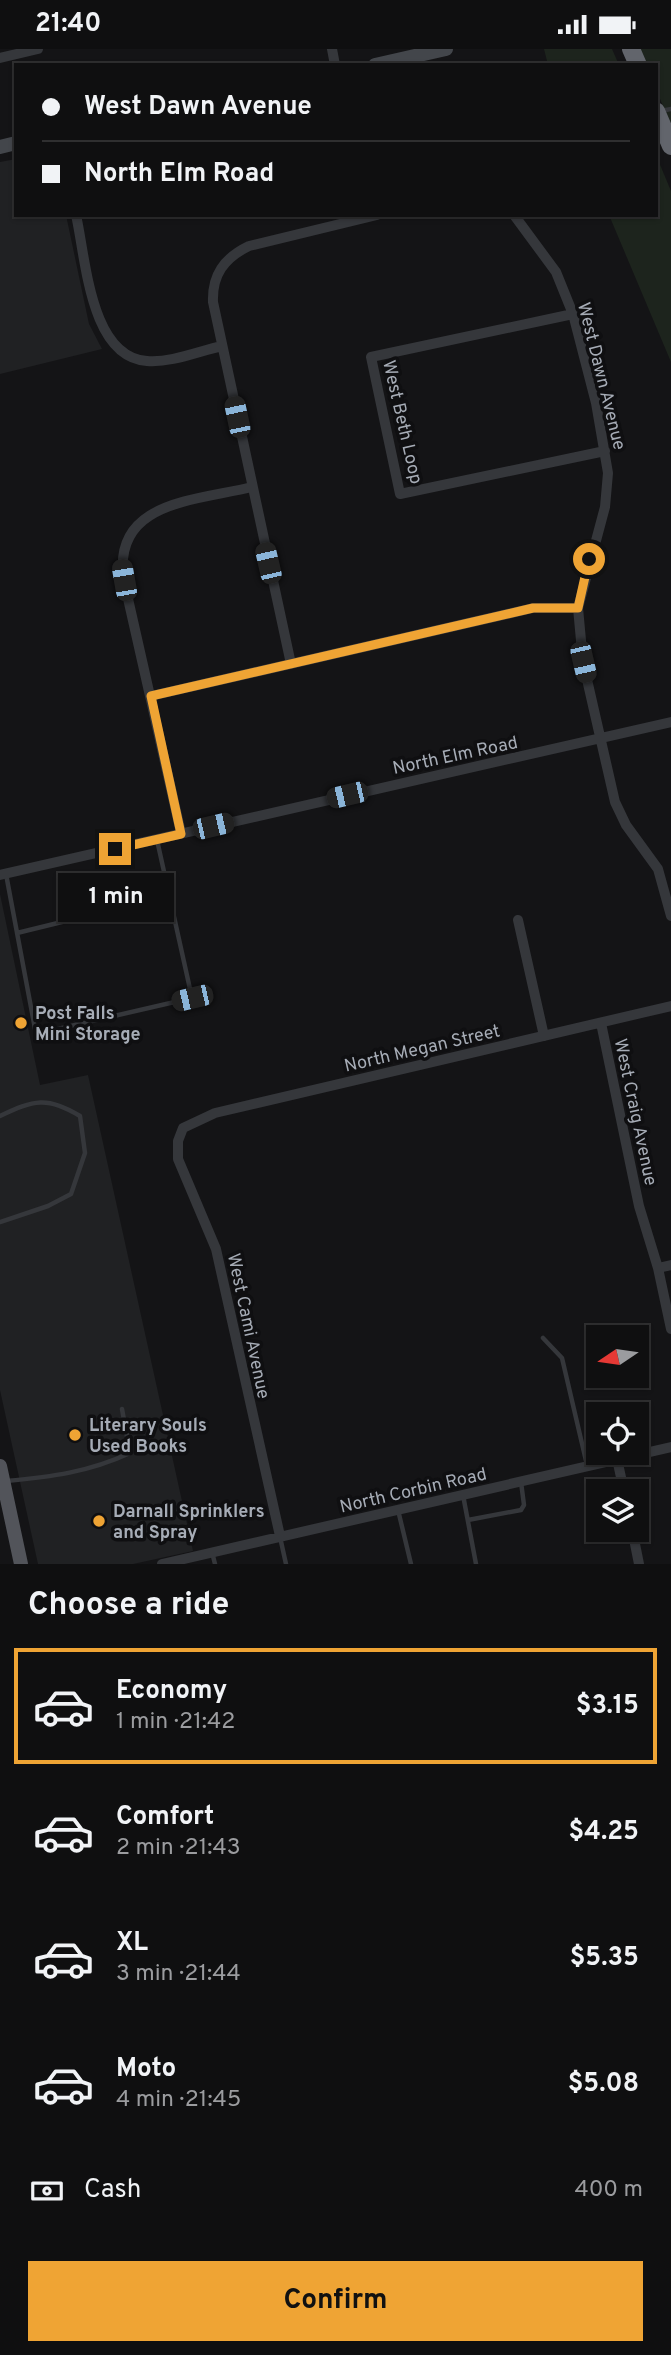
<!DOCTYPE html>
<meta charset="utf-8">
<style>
body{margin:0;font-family:Overpass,sans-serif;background:#181819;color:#f1f3f6;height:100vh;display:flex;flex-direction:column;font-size:26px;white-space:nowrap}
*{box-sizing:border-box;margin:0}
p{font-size:23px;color:#9b9c9f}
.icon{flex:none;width:38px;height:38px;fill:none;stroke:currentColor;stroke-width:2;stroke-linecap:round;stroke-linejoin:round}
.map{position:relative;height:1515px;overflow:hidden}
.drawer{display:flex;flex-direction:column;background:#0f0f10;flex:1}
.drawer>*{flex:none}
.guide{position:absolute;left:14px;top:14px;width:644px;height:154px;border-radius:0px;box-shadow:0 2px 5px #0004,0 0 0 2px #2f2f30;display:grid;align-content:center;height:154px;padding:0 28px;background:#0f0f10}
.needle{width:46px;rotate:257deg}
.buttons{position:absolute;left:586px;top:1276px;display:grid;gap:14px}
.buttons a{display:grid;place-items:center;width:63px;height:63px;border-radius:0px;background:#0f0f10;box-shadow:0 2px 5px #0004,0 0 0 2px #2f2f30;font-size:35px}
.end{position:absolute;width:32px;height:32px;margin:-16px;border:9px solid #efa434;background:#111;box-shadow:0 0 0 4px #111}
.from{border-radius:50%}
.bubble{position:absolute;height:49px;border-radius:0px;background:#0f0f10;box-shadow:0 2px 5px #0004,0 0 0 2px #2f2f30;font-size:23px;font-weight:700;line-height:49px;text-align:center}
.car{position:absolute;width:21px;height:42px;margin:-21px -10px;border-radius:9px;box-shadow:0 0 5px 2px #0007;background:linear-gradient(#222 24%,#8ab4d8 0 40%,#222 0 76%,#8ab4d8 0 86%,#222 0)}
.guide b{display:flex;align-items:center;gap:24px;height:66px;font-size:26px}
.guide b+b{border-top:2px solid #2f2f30}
.guide i{width:18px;height:18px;background:#f1f3f6}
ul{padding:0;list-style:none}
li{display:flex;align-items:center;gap:21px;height:116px;margin:0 14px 10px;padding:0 14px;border:4px solid transparent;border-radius:0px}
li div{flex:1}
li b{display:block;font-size:26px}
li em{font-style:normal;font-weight:700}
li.selected{border-color:#efa434}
li>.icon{width:63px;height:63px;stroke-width:1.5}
h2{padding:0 28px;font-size:32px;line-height:84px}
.pay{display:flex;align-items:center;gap:18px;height:77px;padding:0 28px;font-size:26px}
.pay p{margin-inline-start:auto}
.cta{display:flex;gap:14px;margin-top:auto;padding:14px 28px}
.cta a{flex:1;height:80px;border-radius:0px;background:#efa434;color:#111;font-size:28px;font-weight:700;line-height:80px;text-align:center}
.status{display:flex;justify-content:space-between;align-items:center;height:49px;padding:0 35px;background:#0f0f10;direction:ltr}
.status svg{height:19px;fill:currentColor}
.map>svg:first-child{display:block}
.built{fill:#202123}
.green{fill:#1d241d}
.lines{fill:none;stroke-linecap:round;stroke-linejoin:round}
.lane{stroke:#35373b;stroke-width:4.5}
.street{stroke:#35373b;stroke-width:10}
.secondary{stroke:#43464b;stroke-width:14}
.primary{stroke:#52545a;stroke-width:14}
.highway{stroke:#62656c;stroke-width:18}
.route{stroke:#efa434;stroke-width:9}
.poi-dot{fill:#efa434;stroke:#0f0f11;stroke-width:2.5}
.labels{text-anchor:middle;stroke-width:7;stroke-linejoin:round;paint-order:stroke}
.street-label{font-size:18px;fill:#a6acb6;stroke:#0f0f11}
.poi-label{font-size:18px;font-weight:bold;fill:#a6acb6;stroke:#0f0f11;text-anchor:start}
</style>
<div class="status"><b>21:40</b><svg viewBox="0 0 49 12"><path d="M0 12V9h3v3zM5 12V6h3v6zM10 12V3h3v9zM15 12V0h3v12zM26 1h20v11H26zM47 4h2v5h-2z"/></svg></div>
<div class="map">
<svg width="671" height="1515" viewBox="0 0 671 1515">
<rect width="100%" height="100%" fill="#141416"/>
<path class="built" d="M16 110V166H66L89 275 102 300 0 325V113Z
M0 845 40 1036 88 1026 193 1502 133 1515H38L0 1341Z"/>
<path class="green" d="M544 0H612L619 16H548Z
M640 0H671V77L656 40V16H647Z
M656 106 671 142V313L609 166H656Z"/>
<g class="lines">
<path class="lane" d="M661 62 671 60
M6 825 36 985 192 949 157 791
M17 884 168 847
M0 1067C34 1051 47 1047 80 1067L85 1104 71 1145 48 1157 0 1173
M543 1289 562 1309 587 1416
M6 1432C51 1428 89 1423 130 1404L122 1360
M463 1446 476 1515
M398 1461 411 1515
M468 1471 521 1461 524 1456 521 1433
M280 1488 286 1515
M212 1503 215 1515"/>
<path class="street" d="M332 0 335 16
M0 9 38 0
M76 166C86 210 90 308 147 312 171 314 199 302 222 297
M514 166 556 223 573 265 596 354 608 424 605 458 578 559 583 613 615 753 626 776 658 820 671 867
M573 265 371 308 400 445 605 402
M291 615 213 253C212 226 224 209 249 197L377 166
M151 647 533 559H578
M181 784 124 532C111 452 195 452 252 438
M0 826 671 673
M518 871 544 987
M601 974 639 1157 658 1219 671 1280
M658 1219 671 1216
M617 1410 624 1442
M632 1480 639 1515
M280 1487 216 1200 178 1110V1092L183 1079 215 1064 671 957
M162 1515 671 1398"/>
<path class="secondary" d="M375 16 446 0
M0 98 16 94"/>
<path class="primary" d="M0 1417 21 1515"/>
<path class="highway" d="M631 0 638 16
M656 62 671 97"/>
</g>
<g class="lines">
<path class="route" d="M115 800 181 785 151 647 533 559H578L589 510"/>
</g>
<g class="poi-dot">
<circle cx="21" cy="974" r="7"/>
<circle cx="75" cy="1386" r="7"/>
<circle cx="99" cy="1472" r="7"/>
</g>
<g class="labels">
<g class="street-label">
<text transform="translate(602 327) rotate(76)" y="6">West Dawn Avenue</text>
<text transform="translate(403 373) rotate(77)" y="6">West Beth Loop</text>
<text transform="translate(455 706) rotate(-12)" y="6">North Elm Road</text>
<text transform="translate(422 999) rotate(-13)" y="6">North Megan Street</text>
<text transform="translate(636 1063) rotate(78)" y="6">West Craig Avenue</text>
<text transform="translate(249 1277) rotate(78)" y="6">West Cami Avenue</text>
<text transform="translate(413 1441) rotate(-13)" y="6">North Corbin Road</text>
</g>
<g class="poi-label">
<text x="35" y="970">Post Falls<tspan x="35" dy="21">Mini Storage</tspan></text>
<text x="89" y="1382">Literary Souls<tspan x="89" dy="21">Used Books</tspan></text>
<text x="113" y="1468">Darnall Sprinklers<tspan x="113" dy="21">and Spray</tspan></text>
</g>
</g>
</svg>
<div class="buttons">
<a><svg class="needle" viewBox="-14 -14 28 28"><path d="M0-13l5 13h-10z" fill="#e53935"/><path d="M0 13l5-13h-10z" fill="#9b9c9f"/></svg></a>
<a><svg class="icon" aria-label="locate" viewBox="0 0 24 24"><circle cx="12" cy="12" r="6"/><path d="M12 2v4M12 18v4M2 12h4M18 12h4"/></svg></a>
<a><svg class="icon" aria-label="layers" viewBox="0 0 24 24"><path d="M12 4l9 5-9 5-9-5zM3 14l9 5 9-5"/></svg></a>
</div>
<i class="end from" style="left:589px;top:510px"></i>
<i class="end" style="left:115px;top:800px"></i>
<div class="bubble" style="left:58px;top:824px;width:116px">1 min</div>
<i class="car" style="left:237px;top:368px;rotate:348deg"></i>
<i class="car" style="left:268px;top:514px;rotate:347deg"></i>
<i class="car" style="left:124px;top:531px;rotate:350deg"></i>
<i class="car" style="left:583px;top:613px;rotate:167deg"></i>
<i class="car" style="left:347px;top:746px;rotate:257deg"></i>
<i class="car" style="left:213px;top:777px;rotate:77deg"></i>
<i class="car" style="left:192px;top:949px;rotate:257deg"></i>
<div class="guide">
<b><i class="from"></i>West Dawn Avenue</b>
<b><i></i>North Elm Road</b>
</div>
</div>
<section class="drawer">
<h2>Choose a ride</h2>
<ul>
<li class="selected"><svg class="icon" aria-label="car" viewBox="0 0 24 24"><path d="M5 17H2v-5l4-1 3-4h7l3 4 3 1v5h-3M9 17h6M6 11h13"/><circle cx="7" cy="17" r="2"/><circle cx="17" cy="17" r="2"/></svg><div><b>Economy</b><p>1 min · 21:42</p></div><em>$3.15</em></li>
<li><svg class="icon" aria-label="car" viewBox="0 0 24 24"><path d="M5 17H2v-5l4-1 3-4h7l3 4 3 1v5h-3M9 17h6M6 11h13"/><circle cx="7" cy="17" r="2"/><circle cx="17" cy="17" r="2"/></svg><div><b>Comfort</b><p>2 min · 21:43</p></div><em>$4.25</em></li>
<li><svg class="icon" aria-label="car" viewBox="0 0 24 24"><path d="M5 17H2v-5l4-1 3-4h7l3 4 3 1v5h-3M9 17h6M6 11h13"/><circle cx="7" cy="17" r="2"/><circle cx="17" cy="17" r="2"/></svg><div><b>XL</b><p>3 min · 21:44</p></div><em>$5.35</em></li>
<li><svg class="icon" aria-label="car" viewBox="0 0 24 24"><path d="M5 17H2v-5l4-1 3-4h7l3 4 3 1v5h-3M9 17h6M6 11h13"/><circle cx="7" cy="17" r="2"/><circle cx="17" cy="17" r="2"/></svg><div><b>Moto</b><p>4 min · 21:45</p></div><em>$5.08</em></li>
</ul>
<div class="pay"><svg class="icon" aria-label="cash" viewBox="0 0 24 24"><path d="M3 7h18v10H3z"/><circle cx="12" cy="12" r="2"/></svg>Cash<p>400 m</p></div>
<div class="cta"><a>Confirm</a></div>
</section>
